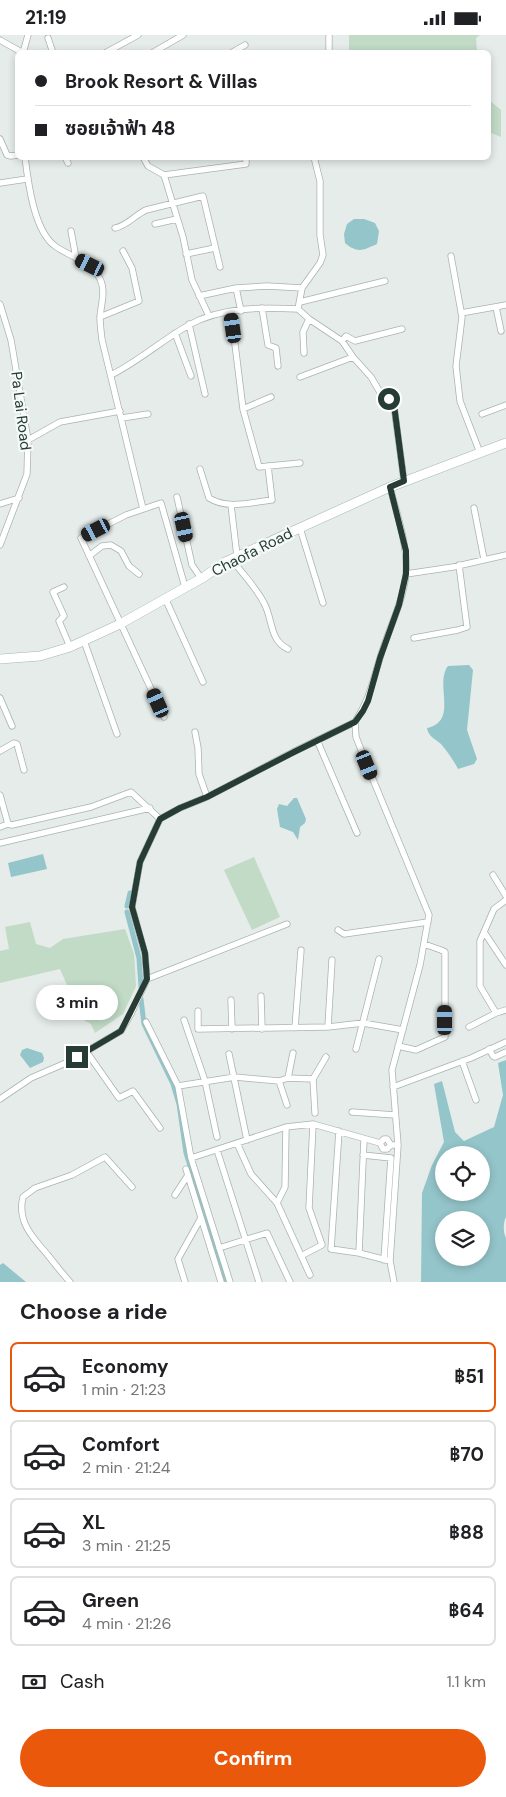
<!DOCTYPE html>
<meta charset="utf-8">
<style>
body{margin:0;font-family:"DM Sans","Noto Sans Thai",sans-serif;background:#f2f2f2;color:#202124;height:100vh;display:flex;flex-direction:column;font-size:19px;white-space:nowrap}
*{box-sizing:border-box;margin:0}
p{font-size:16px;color:#757577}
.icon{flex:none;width:28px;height:28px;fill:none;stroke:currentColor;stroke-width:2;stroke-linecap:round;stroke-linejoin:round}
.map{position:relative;height:1247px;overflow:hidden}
.side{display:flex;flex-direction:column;background:#fff;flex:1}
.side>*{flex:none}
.banner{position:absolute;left:15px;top:15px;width:476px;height:110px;border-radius:8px;box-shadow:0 2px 8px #0003;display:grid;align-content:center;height:110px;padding:0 20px;background:#fff}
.fabs{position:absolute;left:435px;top:1111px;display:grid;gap:10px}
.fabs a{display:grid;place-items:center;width:55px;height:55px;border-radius:50%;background:#fff;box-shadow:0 2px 8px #0003;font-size:25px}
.end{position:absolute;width:22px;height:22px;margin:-11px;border:6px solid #263c35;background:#fff;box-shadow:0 0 0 2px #fff}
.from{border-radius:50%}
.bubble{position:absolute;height:35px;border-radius:18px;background:#fff;box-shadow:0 2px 8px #0003;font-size:16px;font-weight:700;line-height:35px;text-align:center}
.car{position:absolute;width:15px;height:30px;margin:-15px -8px;border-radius:6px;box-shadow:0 0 4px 1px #0007;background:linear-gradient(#222 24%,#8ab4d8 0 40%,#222 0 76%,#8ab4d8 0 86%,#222 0)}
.banner b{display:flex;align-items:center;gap:18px;height:48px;font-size:19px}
.banner b+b{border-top:1px solid #e0e0e0}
.banner i{width:12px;height:12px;background:#202124}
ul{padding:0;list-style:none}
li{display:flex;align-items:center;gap:15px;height:70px;margin:0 10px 8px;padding:0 10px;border:2px solid #e0e0e0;border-radius:8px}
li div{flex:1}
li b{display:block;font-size:19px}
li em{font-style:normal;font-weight:700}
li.active{border-color:#ea580c}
li>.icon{width:45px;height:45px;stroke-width:1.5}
h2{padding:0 20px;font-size:22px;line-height:60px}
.pay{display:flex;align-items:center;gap:12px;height:55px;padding:0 20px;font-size:19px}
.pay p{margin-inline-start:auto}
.action{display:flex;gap:10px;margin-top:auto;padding:10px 20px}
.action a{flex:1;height:58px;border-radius:30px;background:#ea580c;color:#fff;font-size:20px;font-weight:700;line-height:58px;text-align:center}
.status{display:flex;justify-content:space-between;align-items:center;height:35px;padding:0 25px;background:#fff;direction:ltr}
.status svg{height:14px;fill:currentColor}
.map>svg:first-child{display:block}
.green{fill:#c1dbc6}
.water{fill:#94c5ca;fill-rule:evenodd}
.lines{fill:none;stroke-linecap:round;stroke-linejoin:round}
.canal{stroke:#94c5ca;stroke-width:5}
.street-casing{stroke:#a8b4af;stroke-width:7}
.secondary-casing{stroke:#a5b7b0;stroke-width:10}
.street{stroke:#fff;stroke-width:5.5}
.secondary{stroke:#fff;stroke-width:9}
.route{stroke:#263c35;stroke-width:6}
.labels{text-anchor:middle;stroke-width:4.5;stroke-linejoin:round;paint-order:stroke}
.street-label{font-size:15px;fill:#263c35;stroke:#f5f9f7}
</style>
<div class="status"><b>21:19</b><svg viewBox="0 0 49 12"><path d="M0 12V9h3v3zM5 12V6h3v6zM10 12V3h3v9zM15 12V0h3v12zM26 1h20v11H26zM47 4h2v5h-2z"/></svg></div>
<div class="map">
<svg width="506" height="1247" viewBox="0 0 506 1247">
<rect width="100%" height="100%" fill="#e5ece9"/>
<path class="green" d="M349 0H480L476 3 477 17 349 18Z
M489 65 501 75V102L489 97Z
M254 822 280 882 252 895 224 835Z
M30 887 36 909 50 913 63 904 125 894 134 919 136 951 123 979 95 998 91 989 82 984 60 934 0 948V916L9 914 5 892Z"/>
<path class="water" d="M354 184H364L375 188 379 196 377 209C363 215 358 219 345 208L344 199 347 189Z
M469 630 473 635 467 695 477 724 474 729 458 734C454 726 447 716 441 709 435 704 428 701 427 693 459 686 434 649 448 631Z
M294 763H297L306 784 305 788 300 792 298 805 293 797 280 792 277 774 279 769 287 771Z
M43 819 47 834 11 842 8 828Z
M27 1013 42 1018 44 1023 43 1027 30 1033 20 1020 22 1015Z
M506 1025V1182C503 1187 503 1198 506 1203V1247H421L422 1158 432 1130 444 1107 434 1049 442 1046 455 1097 464 1106 494 1092 503 1060 498 1028ZM444 1120H481V1158H444ZM444 1185H481V1222H444Z
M3 1228 26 1247H0V1230Z"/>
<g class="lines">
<path class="canal" d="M127 871 130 858
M127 877 139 923 141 952
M141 964 144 989 173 1049 179 1069 186 1118 227 1247"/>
<defs>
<path id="street" d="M48 3 53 18
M0 5 23 18
M23 18 28 0
M105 18 138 0
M152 18 183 0
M231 18 245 10
M329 18V0
M0 104 7 120 11 121 18 120
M25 122C28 147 34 196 55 211 70 222 92 226 100 244 106 256 101 269 100 282 100 289 101 297 102 305L143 474
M65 122 68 128
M143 122 148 131 164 140 183 202 192 245 209 281
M164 140 246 129V122
M0 148 27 144
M155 189 177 184
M115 193C127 191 135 180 146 175L203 161 220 232
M71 196 76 223
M186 219 215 213
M451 221 462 282 456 331 460 366 480 418
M236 253 241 276
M199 261 236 253 267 251 302 253
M300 267 385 246
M0 269 11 305 28 405 27 439 0 510
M496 272 501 296
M262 273 268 310 276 313 278 331
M298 274 302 253 320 228 323 220 320 200V146L314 122
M231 277 243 374 259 432 300 428
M461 278 506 270
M100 282 139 266 132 233 123 216
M189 289 205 359
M175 298 191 341
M342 306 346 301 355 306 402 294
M304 318 303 297 309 284
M111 340C139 326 162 305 189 290 221 272 262 272 298 274L309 284 342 306 353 322 371 342 381 359 389 364 394 371 404 446
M300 342 353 322
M243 374 271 362
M482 379 506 370
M122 383 148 379
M28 405 60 387 120 376
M200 434 209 463C228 475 252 467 272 465L268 431
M177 462 192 530 201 543
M0 469 19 463
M231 470 237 521
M474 473 484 524
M300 493 323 568
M89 521 102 511 111 510 121 516 129 531 139 539
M232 524C242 539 256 552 264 568 273 584 269 605 288 614
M406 539 453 532 506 520
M64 552 53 557 64 581 59 586 70 612
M165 563 203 647
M414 603 458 595 467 592 459 530
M84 606 117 699
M0 663 12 691
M164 682 81 503 126 480 161 468 185 552
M355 687 356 702 367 730 429 880 420 930 392 1035 398 1110 390 1226 394 1247
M355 687C370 664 372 648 380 623 388 595 403 568 406 539 408 510 397 480 390 452
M195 697 198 713 199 739 207 762
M317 705 357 798
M0 716 14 708 17 709 24 735
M0 760 8 789 12 790 91 772 131 757 160 784
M0 792 8 789
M0 808 150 773
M493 840 506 861
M506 865 494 874 480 906V951L496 978 506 975
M338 895 344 899 428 887
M484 897 506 930
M147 944 287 889
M261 961 262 994
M231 965 232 994
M198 976V994L328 992 363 988 403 995
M184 985 205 1046 217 1102
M146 987 178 1051 191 1123 230 1247
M328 992 332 925
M469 992 496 978
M295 993 301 915
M398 1011 416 1015 445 1002V917L441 915 424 909
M356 1014 379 924
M489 1014 493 1021 495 1022 506 1017
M86 1016 119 1063 133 1056 160 1093
M229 1019 247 1105
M462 1026 476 1065
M288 1043 293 1018
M313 1044 315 1078
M279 1046 287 1070
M178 1051 235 1042 279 1046 288 1043 313 1044 326 1022
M393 1052 471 1023 506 1007
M0 1064 31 1043 68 1027 121 996 131 979 147 944 145 919 132 872 140 827 160 784 180 773 207 762 293 717 355 687
M352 1077 395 1080
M339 1096 331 1214 359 1218 390 1226
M237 1108 251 1139 277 1168 310 1240
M380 1108 383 1114H387L391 1110H394
M217 1115 259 1247
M363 1120 391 1123 384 1225
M191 1123 286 1092 313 1089 380 1108 384 1104H387L391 1110
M186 1134 221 1247
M175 1160 188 1140
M277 1168 285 1152 286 1092
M219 1213 267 1198 290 1247
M359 1218 364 1104
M301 1221 322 1210 309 1173 313 1089
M70 1247C62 1238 54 1228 47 1219 32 1202 17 1186 23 1162L35 1153 72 1140 105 1122 132 1152
M185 1247 178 1224 201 1183"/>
<path id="secondary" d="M0 624 40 621 70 612 120 589 204 542 225 527 390 452 506 408"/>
</defs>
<use href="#street" class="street-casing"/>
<use href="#secondary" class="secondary-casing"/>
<use href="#street" class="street"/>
<use href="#secondary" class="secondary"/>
</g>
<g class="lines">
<path class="route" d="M77 1022 121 996 147 944 145 918 132 872 140 827 160 784 180 773 207 762 294 717 355 687 363 676 368 666 380 623 399 570 406 539V516L390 452 404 446 394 370 389 364"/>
</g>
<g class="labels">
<g class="street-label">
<text transform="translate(21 376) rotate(83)" y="5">Pa Lai Road</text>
<text transform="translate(252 517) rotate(-27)" y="5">Chaofa Road</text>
</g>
</g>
</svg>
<div class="fabs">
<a><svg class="icon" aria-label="locate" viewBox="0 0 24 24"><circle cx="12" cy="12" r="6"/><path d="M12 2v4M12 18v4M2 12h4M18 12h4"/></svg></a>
<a><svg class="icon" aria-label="layers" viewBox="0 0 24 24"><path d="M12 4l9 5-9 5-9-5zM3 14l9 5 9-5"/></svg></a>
</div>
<i class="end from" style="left:389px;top:364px"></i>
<i class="end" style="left:77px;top:1022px"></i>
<div class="bubble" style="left:36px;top:950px;width:82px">3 min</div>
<i class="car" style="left:90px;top:230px;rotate:296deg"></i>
<i class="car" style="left:233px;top:293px;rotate:352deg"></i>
<i class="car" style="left:184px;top:492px;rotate:168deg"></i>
<i class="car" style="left:96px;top:495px;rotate:243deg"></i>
<i class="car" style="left:158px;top:668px;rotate:336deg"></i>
<i class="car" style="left:367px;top:730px;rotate:158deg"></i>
<i class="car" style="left:445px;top:985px;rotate:0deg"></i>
<div class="banner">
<b><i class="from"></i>Brook Resort &amp; Villas</b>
<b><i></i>ซอยเจ้าฟ้า 48</b>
</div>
</div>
<section class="side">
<h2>Choose a ride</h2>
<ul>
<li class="active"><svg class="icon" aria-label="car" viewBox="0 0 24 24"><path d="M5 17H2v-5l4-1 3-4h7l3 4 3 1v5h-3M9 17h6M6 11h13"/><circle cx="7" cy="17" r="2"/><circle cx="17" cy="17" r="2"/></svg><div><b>Economy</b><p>1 min · 21:23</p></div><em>฿51</em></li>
<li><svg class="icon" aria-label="car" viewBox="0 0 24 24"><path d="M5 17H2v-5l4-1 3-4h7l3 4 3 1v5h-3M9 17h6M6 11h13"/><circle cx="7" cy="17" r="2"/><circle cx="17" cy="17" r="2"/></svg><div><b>Comfort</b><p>2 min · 21:24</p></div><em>฿70</em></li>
<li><svg class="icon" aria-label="car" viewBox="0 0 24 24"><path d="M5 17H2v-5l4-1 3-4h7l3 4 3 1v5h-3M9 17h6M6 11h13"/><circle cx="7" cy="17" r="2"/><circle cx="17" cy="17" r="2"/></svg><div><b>XL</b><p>3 min · 21:25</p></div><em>฿88</em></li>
<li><svg class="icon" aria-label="car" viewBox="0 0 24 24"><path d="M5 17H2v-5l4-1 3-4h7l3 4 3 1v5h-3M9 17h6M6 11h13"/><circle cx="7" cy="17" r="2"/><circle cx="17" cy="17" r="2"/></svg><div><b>Green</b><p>4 min · 21:26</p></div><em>฿64</em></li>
</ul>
<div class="pay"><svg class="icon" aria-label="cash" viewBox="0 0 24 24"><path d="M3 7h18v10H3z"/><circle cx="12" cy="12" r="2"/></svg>Cash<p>1.1 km</p></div>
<div class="action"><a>Confirm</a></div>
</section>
